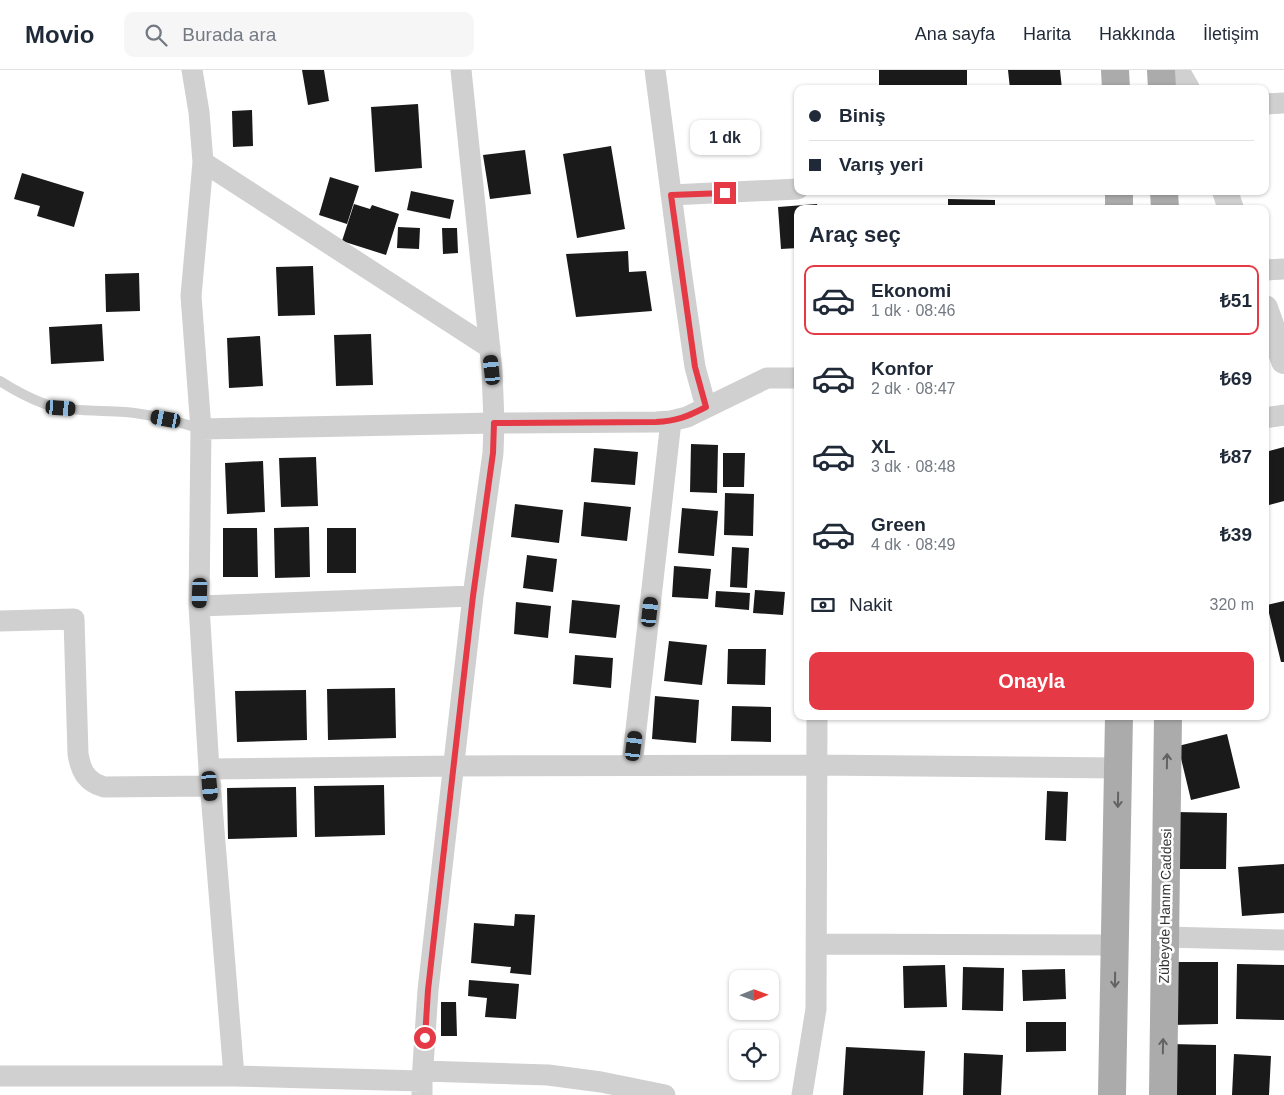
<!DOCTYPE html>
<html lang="tr">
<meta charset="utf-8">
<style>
body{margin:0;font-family:Arial,sans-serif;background:#f6f6f7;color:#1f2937;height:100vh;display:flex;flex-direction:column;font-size:19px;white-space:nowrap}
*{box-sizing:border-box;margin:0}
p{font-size:16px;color:#747a83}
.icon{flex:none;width:28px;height:28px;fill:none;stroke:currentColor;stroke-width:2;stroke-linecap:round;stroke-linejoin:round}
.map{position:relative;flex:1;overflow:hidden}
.drawer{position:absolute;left:794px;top:135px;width:475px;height:515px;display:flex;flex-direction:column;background:#fff;border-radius:10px;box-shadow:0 1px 4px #0004}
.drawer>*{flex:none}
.top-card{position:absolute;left:794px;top:15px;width:475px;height:110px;border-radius:10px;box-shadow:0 1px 4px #0004;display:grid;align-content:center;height:110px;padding:0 15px;background:#fff}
.needle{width:32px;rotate:89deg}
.controls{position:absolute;left:729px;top:900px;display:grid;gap:10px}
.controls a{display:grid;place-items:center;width:50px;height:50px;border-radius:10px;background:#fff;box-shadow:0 1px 4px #0004;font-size:25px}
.end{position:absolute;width:22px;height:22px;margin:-11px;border:6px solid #e63946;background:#fff;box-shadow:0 0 0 2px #fff}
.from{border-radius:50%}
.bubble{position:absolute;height:35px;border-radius:10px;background:#fff;box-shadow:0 1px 4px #0004;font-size:16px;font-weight:800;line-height:35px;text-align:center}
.car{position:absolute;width:15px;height:30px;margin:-15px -8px;border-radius:6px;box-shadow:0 0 4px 1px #0007;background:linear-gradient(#222 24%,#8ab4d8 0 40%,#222 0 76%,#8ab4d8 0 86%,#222 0)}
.top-card b{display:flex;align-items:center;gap:18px;height:48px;font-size:19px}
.top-card b+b{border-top:1px solid #e0e1e3}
.top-card i{width:12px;height:12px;background:#1f2937}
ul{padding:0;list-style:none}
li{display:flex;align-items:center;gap:15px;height:70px;margin:0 10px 8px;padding:0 5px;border:2px solid transparent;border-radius:10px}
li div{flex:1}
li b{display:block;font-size:19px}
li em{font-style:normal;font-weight:800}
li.current{border-color:#e63946}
li>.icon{width:45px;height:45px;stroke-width:1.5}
h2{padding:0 15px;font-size:22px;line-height:60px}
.pay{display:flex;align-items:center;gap:12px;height:55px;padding:0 15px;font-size:19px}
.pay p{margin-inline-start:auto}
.button{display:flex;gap:10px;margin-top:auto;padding:10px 15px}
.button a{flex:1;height:58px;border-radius:10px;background:#e63946;color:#fff;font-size:20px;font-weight:800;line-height:58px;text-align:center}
header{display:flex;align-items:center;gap:30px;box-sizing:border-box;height:70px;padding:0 25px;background:#fff;border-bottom:1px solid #e0e1e3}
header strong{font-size:24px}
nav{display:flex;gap:28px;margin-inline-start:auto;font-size:18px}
.search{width:350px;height:45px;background:#f6f6f7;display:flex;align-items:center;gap:12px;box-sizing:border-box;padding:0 18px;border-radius:10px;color:#747a83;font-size:19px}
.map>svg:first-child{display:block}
.building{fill:#1a1a1a}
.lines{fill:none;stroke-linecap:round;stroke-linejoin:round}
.service{stroke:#d0d0d0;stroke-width:10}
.minor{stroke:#d0d0d0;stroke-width:21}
.tertiary{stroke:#d0d0d0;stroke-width:26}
.primary{stroke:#ababab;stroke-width:28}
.oneway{stroke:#636363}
.route{stroke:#e63946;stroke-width:6}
.labels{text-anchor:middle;stroke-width:5;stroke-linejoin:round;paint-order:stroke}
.street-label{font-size:14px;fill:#333;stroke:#fff}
</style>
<header>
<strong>Movio</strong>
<div class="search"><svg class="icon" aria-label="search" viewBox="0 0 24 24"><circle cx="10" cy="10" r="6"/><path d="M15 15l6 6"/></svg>Burada ara</div>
<nav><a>Ana sayfa</a><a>Harita</a><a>Hakkında</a><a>İletişim</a></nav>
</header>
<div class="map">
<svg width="1284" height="1025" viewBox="0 0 1284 1025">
<rect width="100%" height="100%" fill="#fff"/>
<path class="building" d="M302 0H324L329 31 308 35Z
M879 0H967V15L879 16Z
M1008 0H1060L1062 19H1010Z
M418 34 422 98 375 102 371 37Z
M252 40 253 76 233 77 232 41Z
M611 76 625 159 577 168 563 84Z
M525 80 531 124 490 129 483 85Z
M22 103 84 122 74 157 37 146 40 136 14 129Z
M330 107 359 116 347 154 319 145Z
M411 121 454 130 450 149 407 140Z
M948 129 995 130V139H948Z
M354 134 370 139 372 135 399 144 386 185 342 171Z
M817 134 818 139H798V178L781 179 778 137Z
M398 157 420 158 419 179 397 178Z
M442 158H457L458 183 443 184Z
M628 181 629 202 646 201 652 241 576 247 566 184Z
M313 196 315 245 278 246 276 197Z
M139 203 140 241 106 242 105 204Z
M102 254 104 291 51 294 49 257Z
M371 264 373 315 336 316 334 265Z
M260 266 263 316 229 318 227 268Z
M691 374 718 375 717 423 690 422Z
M1284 377V431L1265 436V382Z
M594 378 638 382 635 415 591 412Z
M723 383H745L744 417H723Z
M316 387 318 436 281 437 279 388Z
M263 391 265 442 227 444 225 393Z
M725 423 754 424 753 466 724 465Z
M584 432 631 437 627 471 581 466Z
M515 434 563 440 559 473 511 467Z
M682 438 718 441 714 486 678 483Z
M309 457 310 507 275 508 274 458Z
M223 458H257L258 507H223Z
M327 458H356V503H327Z
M732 477 749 478 747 518 730 517Z
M527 485 557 489 553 522 523 518Z
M674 496 711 499 708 529 672 527Z
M755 520 785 522 783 545 753 543Z
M716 521 750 523 749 540 715 537Z
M572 530 620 535 616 568 569 563Z
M1284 531V592H1281L1267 535Z
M516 532 551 536 548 568 514 564Z
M669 571 707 575 702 615 664 611Z
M728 579H766L765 615 727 614Z
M575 585 613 588 611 618 573 614Z
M395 618 396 668 328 670 327 619Z
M306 620 307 670 237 672 235 621Z
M655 626 699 630 696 673 652 669Z
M732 636 771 637V672L731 671Z
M1227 664 1240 718 1191 730 1178 676Z
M384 715 385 765 315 767 314 716Z
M296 717 297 767 228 769 227 718Z
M1047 721 1068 722 1066 771 1045 770Z
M1176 742 1227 743 1226 799H1175Z
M1284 794V843L1242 846 1238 797Z
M515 844 535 845 531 905 510 903 511 897 471 893 474 853 514 856Z
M1169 892H1218V954L1170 955Z
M1237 894 1284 895V950L1236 949Z
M945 895 947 937 904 938 903 896Z
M963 897 1004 898 1003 941 962 940Z
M1065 899 1066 929 1023 931 1022 900Z
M469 910 519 914 516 949 485 947 487 928 468 926Z
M441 932H456L457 966H441Z
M1026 952H1066V981L1026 982Z
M1170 974 1216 975V1025H1169Z
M846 977 925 981 923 1025H843Z
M964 983 1003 985 1001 1025H963Z
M1234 984 1271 986 1269 1025H1232Z"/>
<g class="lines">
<path class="service" d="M0 311C14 320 29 328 45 334 70 342 99 340 125 342 151 344 176 351 201 359"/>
<path class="minor" d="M192 0 199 42 203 92 191 226 201 359 199 536 209 699 234 1006
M655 0 681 200 695 297 706 337
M1265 34 1284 33
M203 92 490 278
M671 125 798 119
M1265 200 1284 199
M1265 348 1284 345
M201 359 494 353 656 352 671 351 687 347 767 308H798
M199 536 473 526
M0 551 74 549 78 684C81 702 87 712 104 717L211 716
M632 695 671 351
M209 699 454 696 817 695 1119 698
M1165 867 1284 870
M816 874 1116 875
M423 1001 548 1005 601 1012 665 1025
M0 1006H234L422 1011
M422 1025V1011L428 920 473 526 493 383 494 353 492 300 461 0
M802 1025 816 939 817 646"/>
<path class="tertiary" d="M1176 0 1187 19
M1225 121 1231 139
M1265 238 1284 291"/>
<path class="primary" d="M1115 0 1116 19
M1161 0 1162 19
M1119 121V139
M1164 121 1165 139
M1112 1025 1119 646
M1163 1025 1168 646"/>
</g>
<defs><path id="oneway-shaft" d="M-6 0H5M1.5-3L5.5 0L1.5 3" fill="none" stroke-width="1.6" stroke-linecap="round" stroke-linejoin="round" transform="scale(1.25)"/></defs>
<g class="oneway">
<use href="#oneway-shaft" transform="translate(1167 691) rotate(-89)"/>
<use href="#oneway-shaft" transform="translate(1118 730) rotate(91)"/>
<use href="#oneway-shaft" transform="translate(1115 910) rotate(91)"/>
<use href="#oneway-shaft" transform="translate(1163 976) rotate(-89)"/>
</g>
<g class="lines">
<path class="route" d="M425 968 428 920 473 526 493 383 494 353 656 352C676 351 687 347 706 337L695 297 671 125 725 123"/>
</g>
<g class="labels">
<g class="street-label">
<text transform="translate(1165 836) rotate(-89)" y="5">Zübeyde Hanım Caddesi</text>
</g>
</g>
</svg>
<div class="controls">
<a><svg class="needle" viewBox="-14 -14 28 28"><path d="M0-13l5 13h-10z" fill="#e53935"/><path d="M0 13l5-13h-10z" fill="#747a83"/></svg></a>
<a><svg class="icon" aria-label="locate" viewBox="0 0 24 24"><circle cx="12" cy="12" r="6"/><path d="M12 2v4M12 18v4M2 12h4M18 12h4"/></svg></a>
</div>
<i class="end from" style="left:425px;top:968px"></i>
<i class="end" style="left:725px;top:123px"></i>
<div class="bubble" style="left:690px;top:50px;width:70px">1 dk</div>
<i class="car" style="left:492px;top:300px;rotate:354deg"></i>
<i class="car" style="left:61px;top:338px;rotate:94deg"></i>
<i class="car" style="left:166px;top:349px;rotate:281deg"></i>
<i class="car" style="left:200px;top:523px;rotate:182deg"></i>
<i class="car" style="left:650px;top:542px;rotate:6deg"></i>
<i class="car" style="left:634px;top:676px;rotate:7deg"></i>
<i class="car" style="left:210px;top:716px;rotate:175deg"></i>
<div class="top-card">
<b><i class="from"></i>Biniş</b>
<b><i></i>Varış yeri</b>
</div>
<section class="drawer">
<h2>Araç seç</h2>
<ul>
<li class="current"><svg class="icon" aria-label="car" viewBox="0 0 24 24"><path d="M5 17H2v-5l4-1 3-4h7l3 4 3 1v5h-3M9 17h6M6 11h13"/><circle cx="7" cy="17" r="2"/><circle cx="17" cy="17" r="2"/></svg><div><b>Ekonomi</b><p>1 dk · 08:46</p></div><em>₺51</em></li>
<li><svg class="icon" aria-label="car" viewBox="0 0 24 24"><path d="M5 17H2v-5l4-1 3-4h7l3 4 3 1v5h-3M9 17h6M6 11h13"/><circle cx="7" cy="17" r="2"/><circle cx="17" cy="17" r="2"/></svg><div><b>Konfor</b><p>2 dk · 08:47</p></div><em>₺69</em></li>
<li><svg class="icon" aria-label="car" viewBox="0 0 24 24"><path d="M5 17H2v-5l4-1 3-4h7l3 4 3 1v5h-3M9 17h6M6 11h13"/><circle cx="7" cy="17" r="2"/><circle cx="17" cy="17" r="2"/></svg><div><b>XL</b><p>3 dk · 08:48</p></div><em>₺87</em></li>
<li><svg class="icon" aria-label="car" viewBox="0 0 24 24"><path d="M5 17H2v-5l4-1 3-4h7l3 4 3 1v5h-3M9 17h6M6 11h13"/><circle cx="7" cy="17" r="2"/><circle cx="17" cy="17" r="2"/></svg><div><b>Green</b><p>4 dk · 08:49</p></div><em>₺39</em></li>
</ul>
<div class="pay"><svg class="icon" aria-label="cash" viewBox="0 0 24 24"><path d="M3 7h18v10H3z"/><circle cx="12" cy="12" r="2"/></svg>Nakit<p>320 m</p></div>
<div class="button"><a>Onayla</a></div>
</section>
</div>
